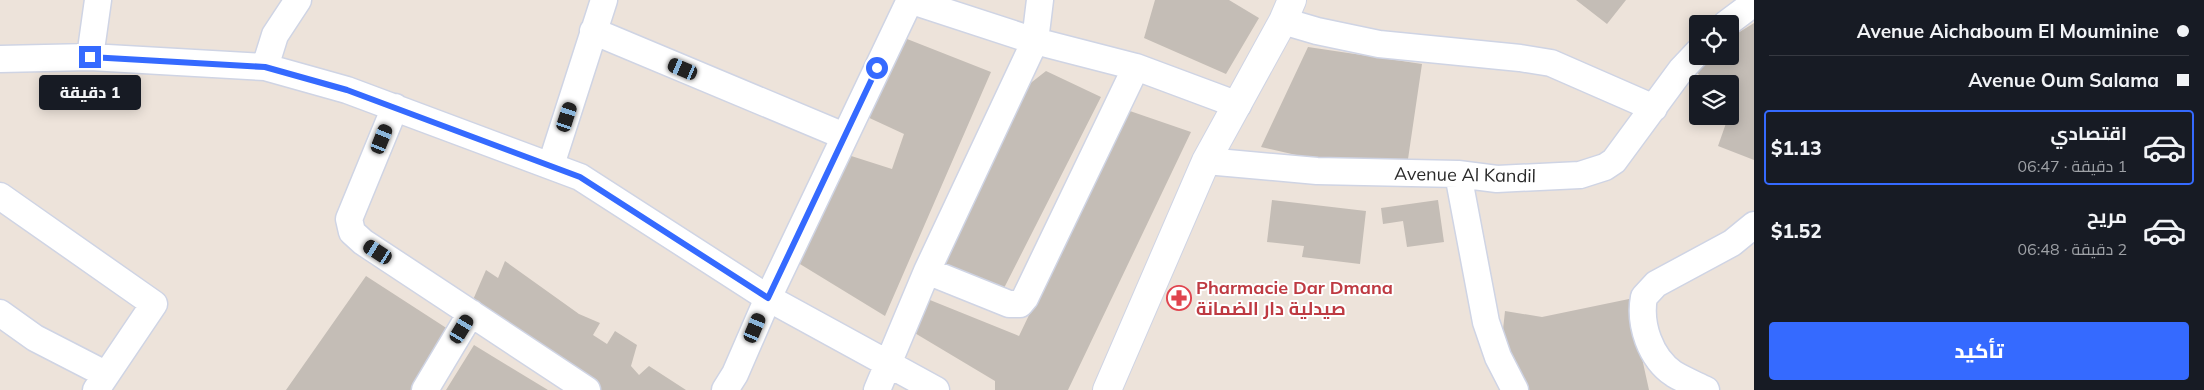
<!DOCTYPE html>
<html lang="ar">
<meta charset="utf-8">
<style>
body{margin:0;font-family:Mulish,Cairo,sans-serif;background:#20242c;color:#f1f3f6;direction:rtl;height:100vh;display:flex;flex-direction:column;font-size:19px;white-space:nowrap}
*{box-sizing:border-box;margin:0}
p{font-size:16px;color:#9ea1a6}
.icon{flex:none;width:28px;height:28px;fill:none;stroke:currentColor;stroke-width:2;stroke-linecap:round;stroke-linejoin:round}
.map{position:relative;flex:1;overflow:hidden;direction:ltr}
.panel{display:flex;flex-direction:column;background:#171b24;width:450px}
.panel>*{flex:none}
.banner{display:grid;align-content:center;height:110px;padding:0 15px;background:#171b24}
.controls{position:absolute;left:1689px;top:15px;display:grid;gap:10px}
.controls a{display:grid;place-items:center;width:50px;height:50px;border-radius:5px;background:#171b24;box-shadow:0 2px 12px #0003;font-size:25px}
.end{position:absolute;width:22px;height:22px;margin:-11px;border:6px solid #356aff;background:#fff;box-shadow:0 0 0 2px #fff}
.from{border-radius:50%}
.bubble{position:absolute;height:35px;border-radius:5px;background:#171b24;box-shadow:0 2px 12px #0003;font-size:16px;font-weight:800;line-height:35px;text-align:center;direction:rtl}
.car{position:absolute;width:15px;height:30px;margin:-15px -8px;border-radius:6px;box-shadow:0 0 4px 1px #0007;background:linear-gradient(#222 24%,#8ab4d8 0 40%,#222 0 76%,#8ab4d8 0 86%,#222 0)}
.banner b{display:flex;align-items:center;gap:18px;height:48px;font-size:19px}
.banner b+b{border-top:1px solid #363941}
.banner i{width:12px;height:12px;background:#f1f3f6}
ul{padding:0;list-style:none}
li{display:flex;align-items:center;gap:15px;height:75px;margin:0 10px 8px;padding:0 5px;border:2px solid transparent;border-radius:5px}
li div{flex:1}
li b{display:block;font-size:19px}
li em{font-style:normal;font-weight:800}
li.current{border-color:#356aff}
li>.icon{width:45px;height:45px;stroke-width:1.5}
.button{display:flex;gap:10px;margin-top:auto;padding:10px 15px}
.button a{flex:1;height:58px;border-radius:5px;background:#356aff;color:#fff;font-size:20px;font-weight:800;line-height:58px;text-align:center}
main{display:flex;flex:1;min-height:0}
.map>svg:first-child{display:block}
.building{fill:#c4bdb6}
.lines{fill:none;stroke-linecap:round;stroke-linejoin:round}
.minor-casing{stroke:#cfd4e4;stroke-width:29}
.tertiary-casing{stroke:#cfd4e4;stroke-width:30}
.minor{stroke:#fff;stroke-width:26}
.tertiary{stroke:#fff;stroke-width:28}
.route{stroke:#356aff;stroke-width:6}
.labels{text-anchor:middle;stroke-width:4;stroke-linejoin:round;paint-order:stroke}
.street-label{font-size:18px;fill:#292929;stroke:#fff}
.health-label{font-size:18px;font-weight:bold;fill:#be3a42;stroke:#fff;text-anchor:start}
</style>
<main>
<section class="panel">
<div class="banner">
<b><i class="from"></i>Avenue Aichaboum El Mouminine</b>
<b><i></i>Avenue Oum Salama</b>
</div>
<ul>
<li class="current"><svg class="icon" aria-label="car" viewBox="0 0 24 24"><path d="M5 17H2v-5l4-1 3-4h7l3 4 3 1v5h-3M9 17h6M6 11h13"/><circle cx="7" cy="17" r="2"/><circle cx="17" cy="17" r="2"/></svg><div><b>اقتصادي</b><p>1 دقيقة · 06:47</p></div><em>$1.13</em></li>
<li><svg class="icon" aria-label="car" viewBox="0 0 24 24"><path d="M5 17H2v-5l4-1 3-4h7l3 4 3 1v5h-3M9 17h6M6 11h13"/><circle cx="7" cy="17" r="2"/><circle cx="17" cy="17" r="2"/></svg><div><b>مريح</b><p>2 دقيقة · 06:48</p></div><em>$1.52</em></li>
</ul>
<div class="button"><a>تأكيد</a></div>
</section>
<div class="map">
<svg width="1754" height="390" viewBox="0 0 1754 390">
<rect width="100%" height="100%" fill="#ede3da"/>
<path class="building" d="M1155 0H1229L1259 18 1226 74 1144 38Z
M1576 0H1626L1607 24Z
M1754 23V160L1718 146 1737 92 1730 97V84H1705L1691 63 1702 56H1730V38Z
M902 37 991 72 885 316 795 261 845 154 892 169 904 134 863 115Z
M1308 47 1422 64 1408 159 1340 165 1261 147Z
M1046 71 1101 97 1002 292 940 264 1023 89Z
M1127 110 1191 132 1068 390H995V381L908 329 925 298 1019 336Z
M1272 200 1366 211 1360 264 1302 257 1304 246 1267 242Z
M1438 200 1444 242 1407 247 1403 221 1383 224 1381 208Z
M505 261 579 314 600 323 593 335 607 344 615 331 637 345 631 366 639 375 649 366 686 390H600L469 309 486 270 498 278Z
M366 276 451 331 414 390H286Z
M1629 299 1649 390H1527L1502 339 1505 311 1542 317Z
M474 345 548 390H446Z"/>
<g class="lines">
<defs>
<path id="minor" d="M909 0 1035 41 1136 67 1238 105
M1283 21 1317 31 1379 44 1520 58 1551 63 1654 108
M1726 24 1754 3
M593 31 844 136
M90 57 98 0
M0 59 90 57 265 67 347 90 580 177 768 298 936 390
M265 67 275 35 298 0
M395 107 349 219 352 232 363 242 587 390
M1206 161 1317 171 1458 174 1497 179 1580 175 1605 167 1614 161 1681 70 1698 52
M551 165 604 0
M1458 174 1486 322 1498 357 1515 390
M0 196 154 304 96 390
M927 271 1009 304H1020L1025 298 1136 67
M0 313 35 338 105 374
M425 390 471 313
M725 390 735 374 768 298 910 0
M877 390 927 271 1035 41 1040 0
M1706 390C1696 385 1684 380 1674 374 1650 358 1639 324 1644 297L1656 284 1732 243 1754 225"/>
<path id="tertiary" d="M1107 390 1206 161 1283 21 1292 0"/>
</defs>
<use href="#minor" class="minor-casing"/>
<use href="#tertiary" class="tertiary-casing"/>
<use href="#minor" class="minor"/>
<use href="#tertiary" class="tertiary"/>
</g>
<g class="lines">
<path class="route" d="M90 57 265 67 347 90 580 177 768 298 877 68"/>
</g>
<defs>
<symbol id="pharmacy-ring" viewBox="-11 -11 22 22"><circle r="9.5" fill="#fff" stroke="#e0444e" stroke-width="1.5"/><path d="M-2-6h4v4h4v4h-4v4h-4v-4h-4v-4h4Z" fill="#e0444e"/></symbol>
</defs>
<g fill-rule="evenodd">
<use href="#pharmacy-ring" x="1165" y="284" width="28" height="28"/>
</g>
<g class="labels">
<g class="street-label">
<text transform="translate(1465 175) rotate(1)" y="6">Avenue Al Kandil</text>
</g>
<g class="health-label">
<text x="1196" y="294">Pharmacie Dar Dmana<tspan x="1196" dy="21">صيدلية دار الضمانة</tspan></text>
</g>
</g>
</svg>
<div class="controls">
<a><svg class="icon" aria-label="locate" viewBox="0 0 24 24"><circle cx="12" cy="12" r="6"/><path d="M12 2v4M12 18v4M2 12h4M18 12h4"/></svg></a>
<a><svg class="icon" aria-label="layers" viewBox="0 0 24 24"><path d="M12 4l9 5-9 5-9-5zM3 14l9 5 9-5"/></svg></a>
</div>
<i class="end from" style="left:877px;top:68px"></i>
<i class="end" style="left:90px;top:57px"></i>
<div class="bubble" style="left:39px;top:75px;width:102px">1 دقيقة</div>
<i class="car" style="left:683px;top:69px;rotate:293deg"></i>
<i class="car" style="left:567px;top:117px;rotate:18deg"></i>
<i class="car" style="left:382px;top:139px;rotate:22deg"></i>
<i class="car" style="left:378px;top:252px;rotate:303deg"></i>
<i class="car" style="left:755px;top:328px;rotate:23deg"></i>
<i class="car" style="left:462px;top:329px;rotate:31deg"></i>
</div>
</main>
